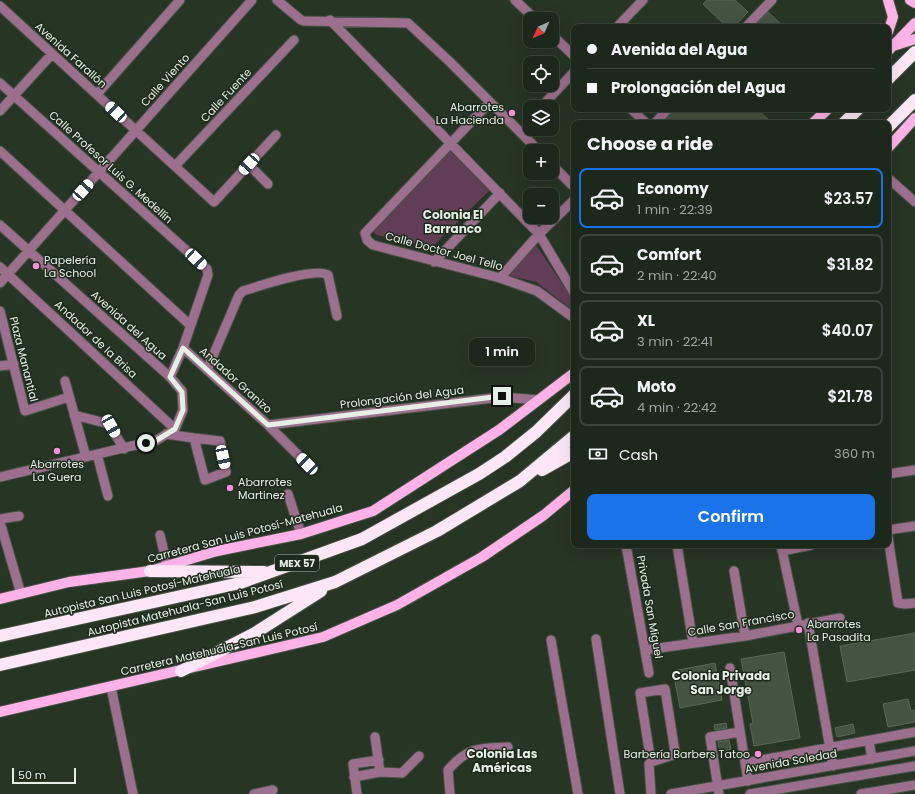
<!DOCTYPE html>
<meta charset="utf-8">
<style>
body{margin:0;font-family:Poppins,sans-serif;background:#253025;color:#f1f3f6;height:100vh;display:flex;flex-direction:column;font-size:15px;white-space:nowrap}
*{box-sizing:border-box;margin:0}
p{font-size:13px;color:#a0a6a3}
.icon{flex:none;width:22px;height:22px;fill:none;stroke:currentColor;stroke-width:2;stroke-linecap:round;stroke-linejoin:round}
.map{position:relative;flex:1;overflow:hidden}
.drawer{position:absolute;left:571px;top:120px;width:320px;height:428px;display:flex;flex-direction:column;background:#1d281c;border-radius:8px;box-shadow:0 4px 16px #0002,0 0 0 1px #3b443b}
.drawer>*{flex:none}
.hud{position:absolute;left:571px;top:24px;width:320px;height:88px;border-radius:8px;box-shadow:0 4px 16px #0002,0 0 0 1px #3b443b;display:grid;align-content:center;height:88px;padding:0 16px;background:#1d281c}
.needle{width:26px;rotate:225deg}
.buttons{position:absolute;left:523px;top:12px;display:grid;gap:8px}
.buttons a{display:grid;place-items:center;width:36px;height:36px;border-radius:8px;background:#1d281c;box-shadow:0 4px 16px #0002,0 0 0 1px #3b443b;font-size:20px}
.scale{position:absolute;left:12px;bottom:10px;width:64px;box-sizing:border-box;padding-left:4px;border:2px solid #e6efe5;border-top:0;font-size:11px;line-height:14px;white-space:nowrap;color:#e6efe5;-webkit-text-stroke:3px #1d2b1c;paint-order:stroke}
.end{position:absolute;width:18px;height:18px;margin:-9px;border:5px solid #e6efe5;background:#111;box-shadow:0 0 0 2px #111}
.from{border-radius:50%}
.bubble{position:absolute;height:28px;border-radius:8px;background:#1d281c;box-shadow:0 4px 16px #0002,0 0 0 1px #3b443b;font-size:13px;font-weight:600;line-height:28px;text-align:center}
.car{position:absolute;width:12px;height:24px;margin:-12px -6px;border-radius:5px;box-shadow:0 0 3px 1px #0007;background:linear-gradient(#fff 24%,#345 0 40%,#fff 0 76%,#345 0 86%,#fff 0)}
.hud b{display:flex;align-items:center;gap:14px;height:38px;font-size:15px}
.hud b+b{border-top:1px solid #3b443b}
.hud i{width:10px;height:10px;background:#f1f3f6}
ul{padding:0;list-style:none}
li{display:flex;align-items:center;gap:12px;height:60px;margin:0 8px 6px;padding:0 8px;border:2px solid #3b443b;border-radius:8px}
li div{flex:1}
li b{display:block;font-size:15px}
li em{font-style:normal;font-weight:600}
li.active{border-color:#1a73e8}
li>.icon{width:36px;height:36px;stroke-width:1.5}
h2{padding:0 16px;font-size:18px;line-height:48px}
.pay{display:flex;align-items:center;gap:10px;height:44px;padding:0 16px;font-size:15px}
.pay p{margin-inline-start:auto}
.action{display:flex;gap:8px;margin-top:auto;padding:8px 16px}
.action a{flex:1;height:46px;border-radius:8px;background:#1a73e8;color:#fff;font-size:16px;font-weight:600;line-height:46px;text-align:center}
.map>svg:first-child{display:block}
.green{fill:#613d56}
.building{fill:#445342;stroke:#596957}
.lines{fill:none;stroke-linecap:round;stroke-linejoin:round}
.minor-casing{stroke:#465344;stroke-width:11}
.major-casing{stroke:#465344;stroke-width:12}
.highway-casing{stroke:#465344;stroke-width:14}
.minor{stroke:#9d6f8e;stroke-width:9}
.major{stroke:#ffb2e7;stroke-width:10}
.highway{stroke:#fde6f5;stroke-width:12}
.route{stroke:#e6efe5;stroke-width:5}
.poi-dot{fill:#f391d6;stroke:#1d2b1c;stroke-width:1.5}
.labels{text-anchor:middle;stroke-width:3;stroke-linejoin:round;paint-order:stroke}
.shield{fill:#1d2b1c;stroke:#aab4a9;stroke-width:1}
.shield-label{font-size:10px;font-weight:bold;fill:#e6efe5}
.street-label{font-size:11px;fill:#e6efe5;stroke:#1d2b1c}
.poi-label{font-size:11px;fill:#e6efe5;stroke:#1d2b1c;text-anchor:start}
.neighbourhood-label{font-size:12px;font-weight:bold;fill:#e6efe5;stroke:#1d2b1c}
</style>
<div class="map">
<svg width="915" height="794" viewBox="0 0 915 794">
<rect width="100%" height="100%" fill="#273525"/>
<path class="green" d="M451 150 491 189 431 248 377 235 371 230Z
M536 245 574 301V311L536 282 507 275Z"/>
<path class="building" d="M707 0H735L748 12 734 27H727L703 4Z
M768 12 784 27H754Z
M675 109H757L772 123H663Z
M915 633V670L847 682 840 646Z
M784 652 800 738 754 746 750 724 753 723 741 659Z
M715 663 722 700 680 708 673 671Z
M908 699 911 711 915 710V722L888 727 883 704Z
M726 723 727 728 715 730 714 725Z
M853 724 855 733 837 737 835 728Z
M729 740 731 749 720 752 718 742Z"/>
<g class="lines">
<defs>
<path id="minor" d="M277 0 301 20 304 21 408 23 450 62 539 151
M515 0 535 19
M0 6 214 202 276 135
M330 20 539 234 574 293
M617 27 643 0
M746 27 772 0
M552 35 574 56
M0 83 207 269 208 275 183 348 170 377
M97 94 180 0
M490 102 365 233 367 240 373 245 500 278 537 291 574 318
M541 107 574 72
M631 109 646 123
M0 111 52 54
M655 123 668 109
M0 151 190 325
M249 165 268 184
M552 165 574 187
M175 166 294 40
M888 178 915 202
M0 225 170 377 182 391 183 410 175 429 157 440 0 477
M434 262 500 193
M0 267 175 429
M500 278 539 234 574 200
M0 283 252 0
M0 311 25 411 69 397
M183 348 268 425 307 464
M0 366 14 364
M207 370 239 295 243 291C259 286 316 267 328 275L337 316
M65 381 86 457
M74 415 109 424 124 449
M268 425 501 397 539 400
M166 434 194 438 205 480 226 472 220 441 194 438
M97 454 108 496
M888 474 915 470
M288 494 301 534
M0 519 19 516
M0 522 21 594
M888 530 915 526
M160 535 167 566
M888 537 898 603 905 604 915 603
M626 545 649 673
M677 545 693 643
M781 545 798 625
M782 551 811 545
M734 571 745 636
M808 623 833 766
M596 639 620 794
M551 640 578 794
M645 650 745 636 840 618
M730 668 748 781
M111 687 133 794
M869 741 872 759
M745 763 915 732
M380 772 402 773 419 756
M354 777 380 772 375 737
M254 794 273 790
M357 794 353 764 379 760
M450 794 448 770C468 747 479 748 508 747
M651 794 649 764 651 762 673 755 675 752 665 689 640 693 651 762
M671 794 915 751
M719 794 710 737 740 732
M750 794 915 766
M861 794 915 785"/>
<path id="major" d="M910 0 915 3
M888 32 893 17 888 0
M896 45 915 39
M888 51 915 23
M813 123 828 109
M888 148 915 118
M0 599 69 582 150 571 217 551 301 534 373 511 499 430 574 373
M0 712 323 637 397 605 482 557 544 515 574 490"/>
<path id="highway" d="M888 79 915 52
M844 123 858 109
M888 127 915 100
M542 470 574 452
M150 571 264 572
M0 636 240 583 362 539 479 474 505 457 536 432 574 395
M0 665 255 607 335 582 437 531 520 481 574 436
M181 671 255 633 321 591"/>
</defs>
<use href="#minor" class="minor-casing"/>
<use href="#major" class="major-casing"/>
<use href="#highway" class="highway-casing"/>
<use href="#minor" class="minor"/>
<use href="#major" class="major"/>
<use href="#highway" class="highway"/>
</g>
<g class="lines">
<path class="route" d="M146 443 157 440 175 429 183 410 182 392 170 377 183 348 268 425 502 396"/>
</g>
<g class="poi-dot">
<circle cx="512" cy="113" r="4"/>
<circle cx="36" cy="266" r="4"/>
<circle cx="57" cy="451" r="4"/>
<circle cx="230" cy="488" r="4"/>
<circle cx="799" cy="630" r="4"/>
<circle cx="758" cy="754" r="4"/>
</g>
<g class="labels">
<rect class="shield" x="275" y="555" width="44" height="16" rx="3"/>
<g class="shield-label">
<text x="297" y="567">MEX 57</text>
</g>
<g class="street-label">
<text transform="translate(71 55) rotate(42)" y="4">Avenida Farallón</text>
<text transform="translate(165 80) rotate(-48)" y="4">Calle Viento</text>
<text transform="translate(226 95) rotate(-47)" y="4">Calle Fuente</text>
<text transform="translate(111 167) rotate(42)" y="4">Calle Profesor Luis G. Medellín</text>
<text transform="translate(444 251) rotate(15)" y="4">Calle Doctor Joel Tello</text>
<text transform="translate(129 325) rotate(42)" y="4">Avenida del Agua</text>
<text transform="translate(96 339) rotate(43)" y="4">Andador de la Brisa</text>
<text transform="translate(24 359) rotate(76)" y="4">Plaza Manantial</text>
<text transform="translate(236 380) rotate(42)" y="4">Andador Granizo</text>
<text transform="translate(402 397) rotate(-7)" y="4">Prolongación del Agua</text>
<text transform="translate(245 533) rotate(-15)" y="4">Carretera San Luis Potosí-Matehuala</text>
<text transform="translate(142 591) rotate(-13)" y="4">Autopista San Luis Potosí-Matehuala</text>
<text transform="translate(650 607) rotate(80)" y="4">Privada San Miguel</text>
<text transform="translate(185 608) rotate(-14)" y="4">Autopista Matehuala-San Luis Potosí</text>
<text transform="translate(741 623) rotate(-10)" y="4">Calle San Francisco</text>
<text transform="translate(219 649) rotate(-13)" y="4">Carretera Matehuala-San Luis Potosí</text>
<text transform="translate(791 761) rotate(-10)" y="4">Avenida Soledad</text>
</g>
<g class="poi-label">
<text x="504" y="111" text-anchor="end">Abarrotes<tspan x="504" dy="13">La Hacienda</tspan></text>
<text x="44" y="264">Papelería<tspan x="44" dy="13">La School</tspan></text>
<text x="57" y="468" text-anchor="middle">Abarrotes<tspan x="57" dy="13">La Guera</tspan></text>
<text x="238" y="486">Abarrotes<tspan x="238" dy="13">Martinez</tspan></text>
<text x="807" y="628">Abarrotes<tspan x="807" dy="13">La Pasadita</tspan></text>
<text x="750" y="758" text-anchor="end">Barbería Barbers Tatoo</text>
</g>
<g class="neighbourhood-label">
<text x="453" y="219">Colonia El<tspan x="453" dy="14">Barranco</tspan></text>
<text x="721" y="680">Colonia Privada<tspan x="721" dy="14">San Jorge</tspan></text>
<text x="502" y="758">Colonia Las<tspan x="502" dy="14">Américas</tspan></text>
</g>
</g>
</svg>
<div class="buttons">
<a><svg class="needle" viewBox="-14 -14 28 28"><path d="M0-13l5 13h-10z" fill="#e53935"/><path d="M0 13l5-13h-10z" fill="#a0a6a3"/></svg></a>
<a><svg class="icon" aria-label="locate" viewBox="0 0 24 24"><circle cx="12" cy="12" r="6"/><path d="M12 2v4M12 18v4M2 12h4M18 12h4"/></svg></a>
<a><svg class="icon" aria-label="layers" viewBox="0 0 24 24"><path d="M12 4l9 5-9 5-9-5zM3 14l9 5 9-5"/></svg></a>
<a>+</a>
<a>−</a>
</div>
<div class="scale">50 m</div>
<i class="end from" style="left:146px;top:443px"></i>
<i class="end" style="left:502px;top:396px"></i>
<div class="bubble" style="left:469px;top:338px;width:66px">1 min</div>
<i class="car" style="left:116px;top:112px;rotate:313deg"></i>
<i class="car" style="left:249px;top:164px;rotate:222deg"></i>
<i class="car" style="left:83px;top:190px;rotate:42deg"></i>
<i class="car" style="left:196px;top:259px;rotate:133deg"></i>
<i class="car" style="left:111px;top:426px;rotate:150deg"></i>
<i class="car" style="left:223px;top:457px;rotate:168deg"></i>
<i class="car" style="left:307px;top:464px;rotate:315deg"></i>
<div class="hud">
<b><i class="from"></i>Avenida del Agua</b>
<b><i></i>Prolongación del Agua</b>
</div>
<section class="drawer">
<h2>Choose a ride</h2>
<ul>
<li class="active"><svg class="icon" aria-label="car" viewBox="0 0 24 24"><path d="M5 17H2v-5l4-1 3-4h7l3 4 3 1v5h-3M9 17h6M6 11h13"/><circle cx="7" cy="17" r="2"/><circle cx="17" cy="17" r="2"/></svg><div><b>Economy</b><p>1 min · 22:39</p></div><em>$23.57</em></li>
<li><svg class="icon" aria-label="car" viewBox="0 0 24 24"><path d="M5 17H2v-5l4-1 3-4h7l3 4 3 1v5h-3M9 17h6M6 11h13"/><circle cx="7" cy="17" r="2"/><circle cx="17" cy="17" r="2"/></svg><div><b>Comfort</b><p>2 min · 22:40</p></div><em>$31.82</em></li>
<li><svg class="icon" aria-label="car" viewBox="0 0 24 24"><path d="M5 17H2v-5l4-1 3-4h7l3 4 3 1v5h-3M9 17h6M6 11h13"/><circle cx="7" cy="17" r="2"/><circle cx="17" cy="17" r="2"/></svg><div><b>XL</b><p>3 min · 22:41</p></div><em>$40.07</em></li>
<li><svg class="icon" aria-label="car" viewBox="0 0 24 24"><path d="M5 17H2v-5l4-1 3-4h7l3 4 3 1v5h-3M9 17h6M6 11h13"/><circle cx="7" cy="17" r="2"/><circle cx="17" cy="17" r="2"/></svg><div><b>Moto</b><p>4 min · 22:42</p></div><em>$21.78</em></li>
</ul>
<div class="pay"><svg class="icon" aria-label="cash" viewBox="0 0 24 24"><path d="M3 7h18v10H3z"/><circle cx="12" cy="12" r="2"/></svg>Cash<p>360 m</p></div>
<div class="action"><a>Confirm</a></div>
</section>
</div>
